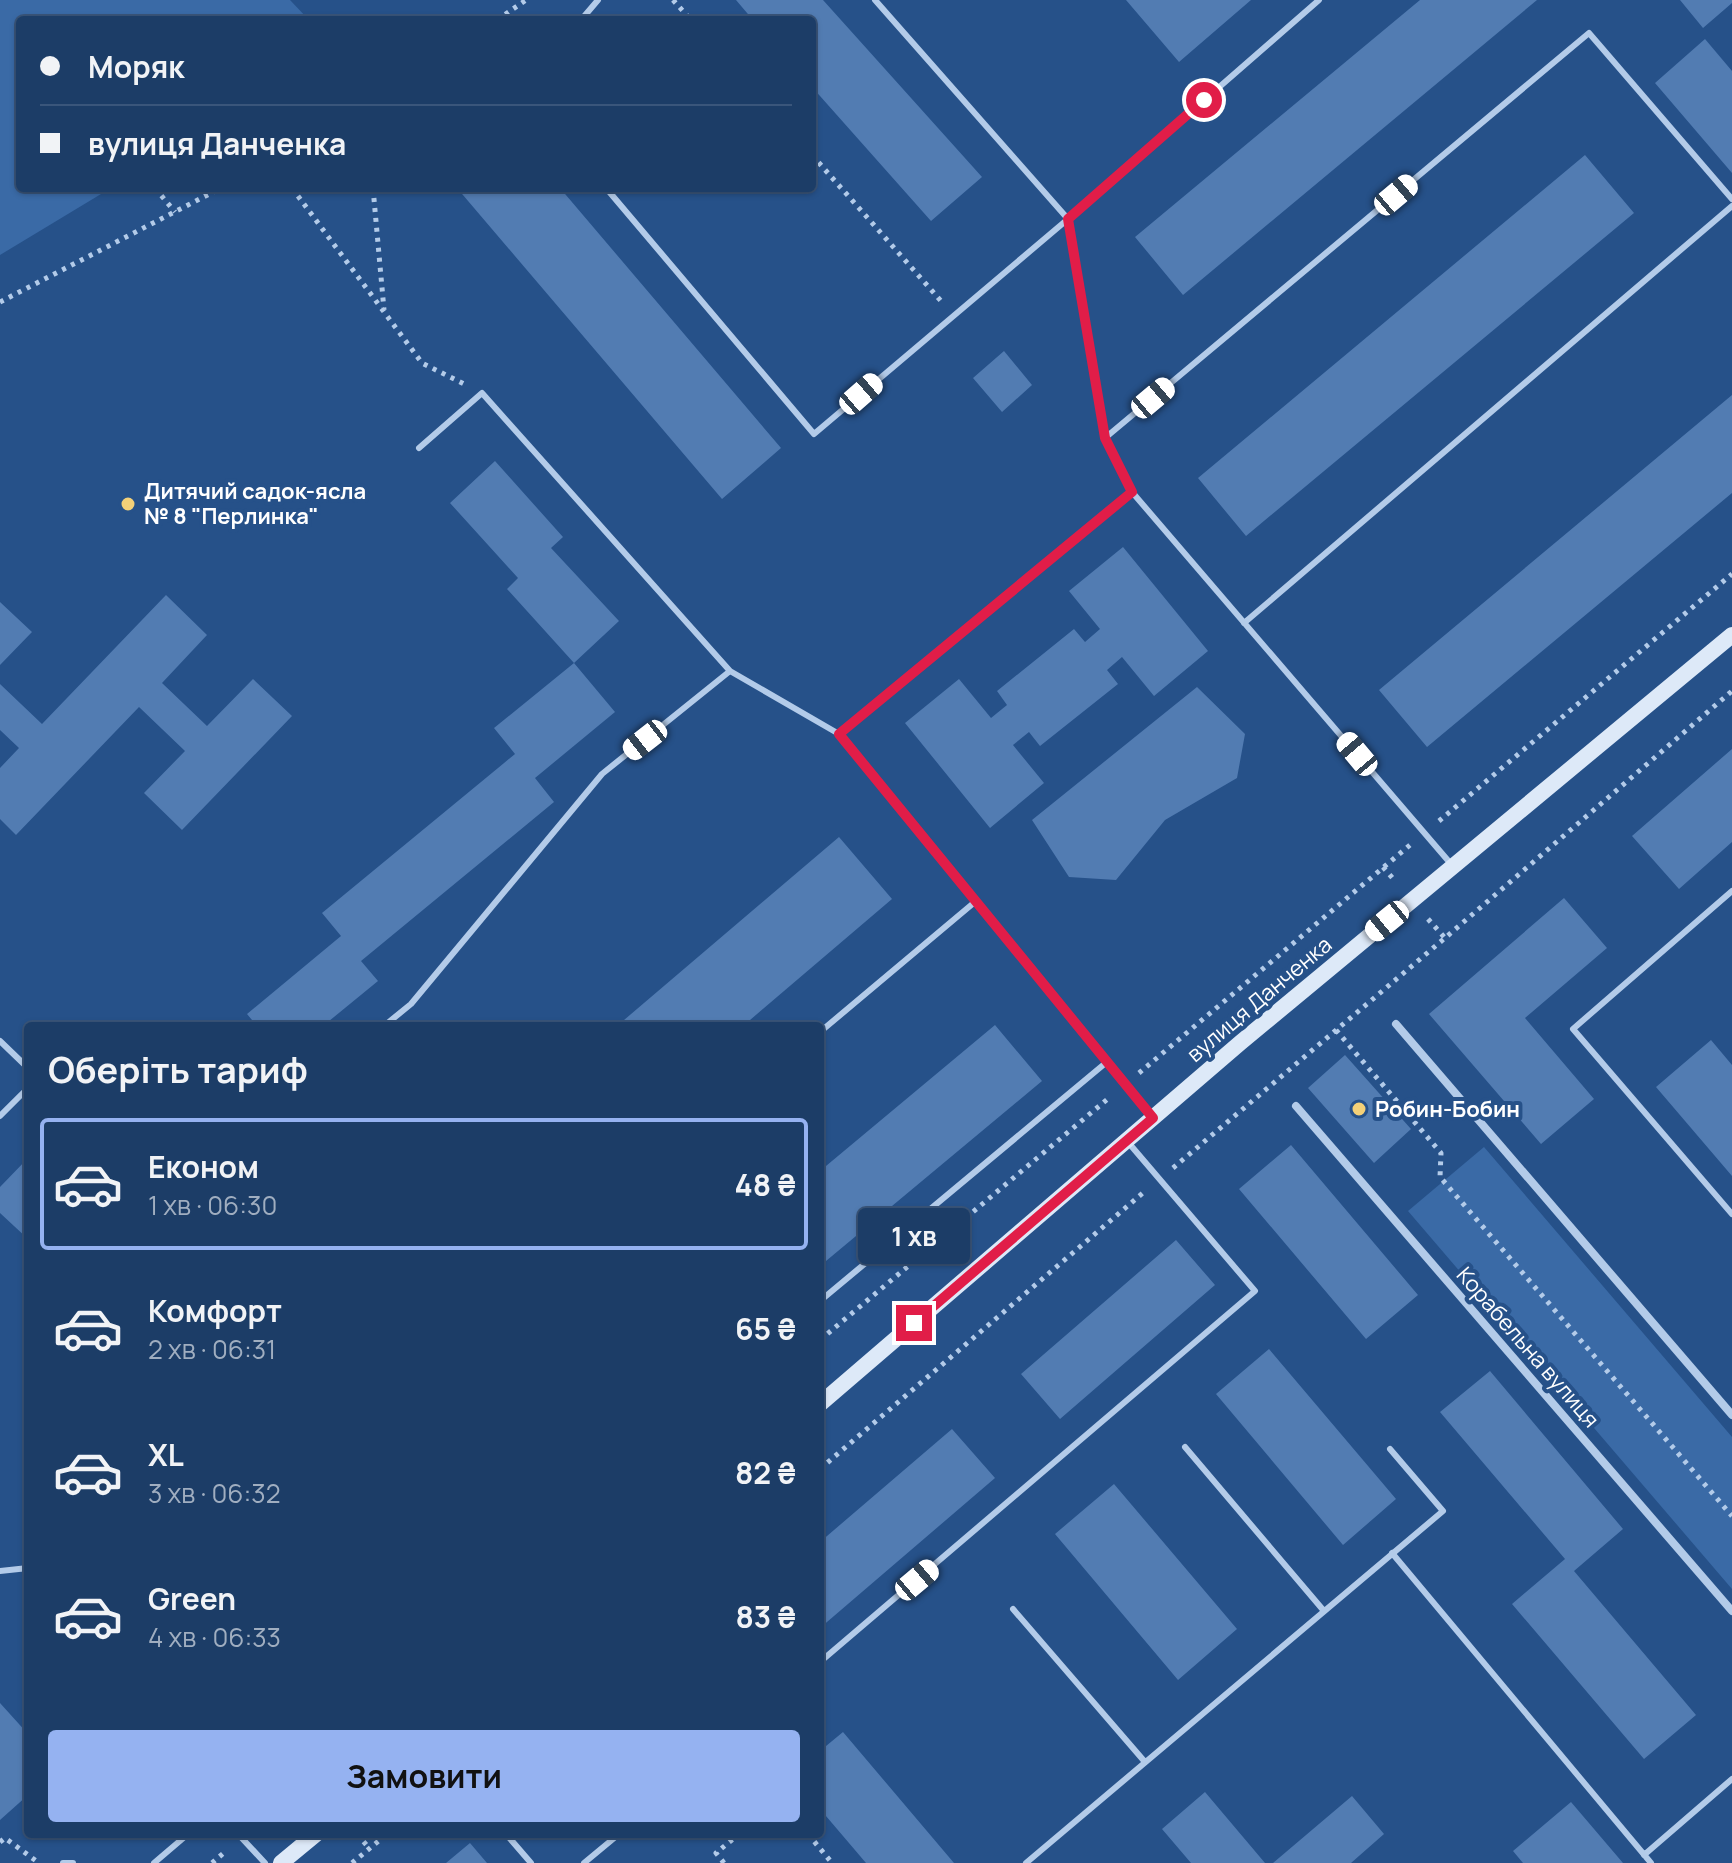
<!DOCTYPE html>
<html lang="uk">
<meta charset="utf-8">
<style>
body{margin:0;font-family:Manrope,sans-serif;background:#294870;color:#f1f3f6;height:100vh;display:flex;flex-direction:column;font-size:30px;white-space:nowrap}
*{box-sizing:border-box;margin:0}
p{font-size:26px;color:#a0aec0}
.icon{flex:none;width:44px;height:44px;fill:none;stroke:currentColor;stroke-width:2;stroke-linecap:round;stroke-linejoin:round}
.map{position:relative;flex:1;overflow:hidden}
.sheet{position:absolute;left:24px;top:1022px;width:800px;height:816px;display:flex;flex-direction:column;background:#1c3d67;border-radius:8px;box-shadow:0 2px 6px #0004,0 0 0 2px #3a567b}
.sheet>*{flex:none}
.banner{position:absolute;left:16px;top:16px;width:800px;height:176px;border-radius:8px;box-shadow:0 2px 6px #0004,0 0 0 2px #3a567b;display:grid;align-content:center;height:176px;padding:0 24px;background:#1c3d67}
.end{position:absolute;width:36px;height:36px;margin:-18px;border:10px solid #e11d48;background:#fff;box-shadow:0 0 0 4px #fff}
.from{border-radius:50%}
.bubble{position:absolute;height:56px;border-radius:8px;background:#1c3d67;box-shadow:0 2px 6px #0004,0 0 0 2px #3a567b;font-size:26px;font-weight:700;line-height:56px;text-align:center}
.car{position:absolute;width:24px;height:48px;margin:-24px -12px;border-radius:10px;box-shadow:0 0 6px 2px #0007;background:linear-gradient(#fff 24%,#345 0 40%,#fff 0 76%,#345 0 86%,#fff 0)}
.banner b{display:flex;align-items:center;gap:28px;height:76px;font-size:30px}
.banner b+b{border-top:2px solid #3a567b}
.banner i{width:20px;height:20px;background:#f1f3f6}
ul{padding:0;list-style:none}
li{display:flex;align-items:center;gap:24px;height:132px;margin:0 16px 12px;padding:0 8px;border:4px solid transparent;border-radius:8px}
li div{flex:1}
li b{display:block;font-size:30px}
li em{font-style:normal;font-weight:700}
li.selected{border-color:#95b2f1}
li>.icon{width:72px;height:72px;stroke-width:1.5}
h2{padding:0 24px;font-size:36px;line-height:96px}
.button{display:flex;gap:16px;margin-top:auto;padding:16px 24px}
.button a{flex:1;height:92px;border-radius:8px;background:#95b2f1;color:#111;font-size:32px;font-weight:700;line-height:92px;text-align:center}
.map>svg:first-child{display:block}
.park{fill:#3a6aa6}
.building{fill:#527cb2}
.lines{fill:none;stroke-linecap:round;stroke-linejoin:round}
.path{stroke:#b3cbe9;stroke-width:5;stroke-dasharray:4 6;stroke-linecap:butt}
.lane{stroke:#b3cbe9;stroke-width:6}
.street{stroke:#b3cbe9;stroke-width:8}
.secondary{stroke:#dde9f8;stroke-width:16}
.route{stroke:#e11d48;stroke-width:10}
.poi-dot{fill:#f3d078;stroke:#265189;stroke-width:3}
.labels{text-anchor:middle;stroke-width:8;stroke-linejoin:round;paint-order:stroke}
.poi-label{font-size:22px;font-weight:bold;fill:#fff;stroke:#265189;text-anchor:start}
.street-label{font-size:22px;fill:#fff;stroke:#265189}
</style>
<div class="map">
<svg width="1732" height="1863" viewBox="0 0 1732 1863">
<rect width="100%" height="100%" fill="#265189"/>
<path class="park" d="M0 0H290L309 20H20V188H111L0 255Z
M1484 1147 1732 1437V1589L1408 1211Z"/>
<path class="building" d="M736 0H823L982 177 931 221 812 87V20H753Z
M1126 0H1251L1179 62Z
M1420 0H1537L1183 295 1135 237Z
M1680 0H1732V3L1703 28Z
M1705 39 1732 71V173L1655 83Z
M1585 155 1634 213 1246 536 1198 478Z
M457 188H560L781 448 722 499Z
M1004 351 1032 385 1002 412 973 378Z
M1732 395V493L1427 747 1379 690Z
M495 461 563 537 551 548 619 621 574 663 507 589 518 578 450 503Z
M1123 547 1208 651 1154 696 1122 657 1107 670 1118 684 1040 746 1029 732 1013 745 1044 783 990 828 905 723 959 679 991 718 1007 705 997 691 1074 629 1085 642 1100 629 1069 591Z
M166 595 207 635 162 683 207 726 253 679 292 716 182 830 144 793 185 751 139 707 16 835 0 819V768L19 748 0 730V684L42 724Z
M0 602 32 632 0 665Z
M574 663 615 712 535 778 554 802 361 961 378 981 323 1026H257L247 1014 341 936 322 913 515 754 494 728Z
M1197 687 1245 734 1237 778 1165 820 1116 880 1069 877 1032 820Z
M1732 749V842L1679 889 1632 836Z
M839 837 892 899 743 1026H617Z
M1564 898 1607 948 1525 1018 1594 1099 1541 1144 1429 1014Z
M995 1025 1042 1081 820 1266V1171Z
M1711 1040 1732 1065V1176L1656 1087Z
M1345 1055 1411 1129 1374 1163 1308 1088Z
M1291 1145 1418 1295 1366 1339 1239 1189Z
M28 1158V1239L0 1213V1187Z
M1176 1240 1215 1285 1060 1419 1021 1374Z
M1269 1349 1396 1499 1343 1545 1216 1394Z
M1490 1371 1623 1529 1574 1571 1696 1715 1644 1759 1512 1604 1565 1559 1440 1412Z
M952 1429 995 1478 820 1628V1542Z
M1114 1484 1237 1629 1178 1680 1055 1534Z
M0 1703 28 1734V1795L0 1820Z
M843 1732 954 1863H866L820 1809V1751Z
M1205 1792 1265 1863H1191L1162 1829Z
M1352 1796 1384 1834 1351 1863H1273Z
M1571 1802 1623 1863H1523L1513 1851Z
M470 1843 487 1863H446Z"/>
<g class="lines">
<path class="path" d="M673 0 691 20
M497 20 526 0
M812 155 941 301
M155 188 175 212
M292 188 422 363 464 384
M373 188 384 310
M0 302 221 188
M1439 821 1732 574
M1383 867 1396 882
M1428 919 1445 938
M1336 1030 1441 1153 1440 1177 1732 1516
M1139 1073 1410 845
M1173 1168 1445 938 1732 691
M820 1340 1110 1097
M820 1469 1144 1192
M357 1834 370 1849
M808 1834 832 1863
M0 1842 5 1838 39 1863
M212 1863 226 1851
M352 1863 387 1834
M724 1863 716 1853 739 1834"/>
<path class="lane" d="M875 0 1068 219 1105 438 1132 492 1451 864
M581 20 598 0
M606 188 814 434 1068 219 1319 0
M1105 438 1589 33 1732 199
M419 448 482 393 730 671 839 734 1151 1115
M1244 623 1732 206
M839 734 1132 492
M1732 891 1573 1029 1732 1214
M384 1026 411 1004 602 774 730 671
M820 1032 976 901
M0 1041 28 1068
M0 1116 28 1088
M820 1301 1108 1061
M1185 1447 1324 1611
M1392 1553 1651 1863
M0 1571 28 1568
M1013 1609 1145 1762
M820 1662 1255 1291 1127 1141
M238 1834 265 1863
M506 1834 531 1863
M1644 1855 1732 1779
M63 1863H73
M154 1863 188 1834
M584 1863 619 1834
M1026 1863 1443 1511 1390 1449"/>
<path class="street" d="M1396 1024 1732 1415
M1296 1106 1732 1611"/>
<path class="secondary" d="M820 1404 1240 1043 1732 635
M281 1863 316 1834"/>
</g>
<g class="lines">
<path class="route" d="M914 1323 1153 1118 839 734 1132 492 1105 438 1068 219 1204 100"/>
</g>
<g class="poi-dot">
<circle cx="128" cy="504" r="8"/>
<circle cx="1359" cy="1109" r="8"/>
</g>
<g class="labels">
<g class="poi-label">
<text x="144" y="499">Дитячий садок-ясла<tspan x="144" dy="25">№ 8 "Перлинка"</tspan></text>
<text x="1375" y="1117">Робин-Бобин</text>
</g>
<g class="street-label">
<text transform="translate(1259 999) rotate(-40)" y="8">вулиця Данченка</text>
<text transform="translate(1528 1347) rotate(49)" y="8">Корабельна вулиця</text>
</g>
</g>
</svg>
<i class="end from" style="left:1204px;top:100px"></i>
<i class="end" style="left:914px;top:1323px"></i>
<div class="bubble" style="left:858px;top:1208px;width:112px">1 хв</div>
<i class="car" style="left:1396px;top:195px;rotate:50deg"></i>
<i class="car" style="left:861px;top:394px;rotate:49deg"></i>
<i class="car" style="left:1153px;top:398px;rotate:50deg"></i>
<i class="car" style="left:645px;top:740px;rotate:232deg"></i>
<i class="car" style="left:1357px;top:754px;rotate:320deg"></i>
<i class="car" style="left:1387px;top:921px;rotate:231deg"></i>
<i class="car" style="left:917px;top:1580px;rotate:50deg"></i>
<div class="banner">
<b><i class="from"></i>Моряк</b>
<b><i></i>вулиця Данченка</b>
</div>
<section class="sheet">
<h2>Оберіть тариф</h2>
<ul>
<li class="selected"><svg class="icon" aria-label="car" viewBox="0 0 24 24"><path d="M5 17H2v-5l4-1 3-4h7l3 4 3 1v5h-3M9 17h6M6 11h13"/><circle cx="7" cy="17" r="2"/><circle cx="17" cy="17" r="2"/></svg><div><b>Економ</b><p>1 хв · 06:30</p></div><em>48 ₴</em></li>
<li><svg class="icon" aria-label="car" viewBox="0 0 24 24"><path d="M5 17H2v-5l4-1 3-4h7l3 4 3 1v5h-3M9 17h6M6 11h13"/><circle cx="7" cy="17" r="2"/><circle cx="17" cy="17" r="2"/></svg><div><b>Комфорт</b><p>2 хв · 06:31</p></div><em>65 ₴</em></li>
<li><svg class="icon" aria-label="car" viewBox="0 0 24 24"><path d="M5 17H2v-5l4-1 3-4h7l3 4 3 1v5h-3M9 17h6M6 11h13"/><circle cx="7" cy="17" r="2"/><circle cx="17" cy="17" r="2"/></svg><div><b>XL</b><p>3 хв · 06:32</p></div><em>82 ₴</em></li>
<li><svg class="icon" aria-label="car" viewBox="0 0 24 24"><path d="M5 17H2v-5l4-1 3-4h7l3 4 3 1v5h-3M9 17h6M6 11h13"/><circle cx="7" cy="17" r="2"/><circle cx="17" cy="17" r="2"/></svg><div><b>Green</b><p>4 хв · 06:33</p></div><em>83 ₴</em></li>
</ul>
<div class="button"><a>Замовити</a></div>
</section>
</div>
